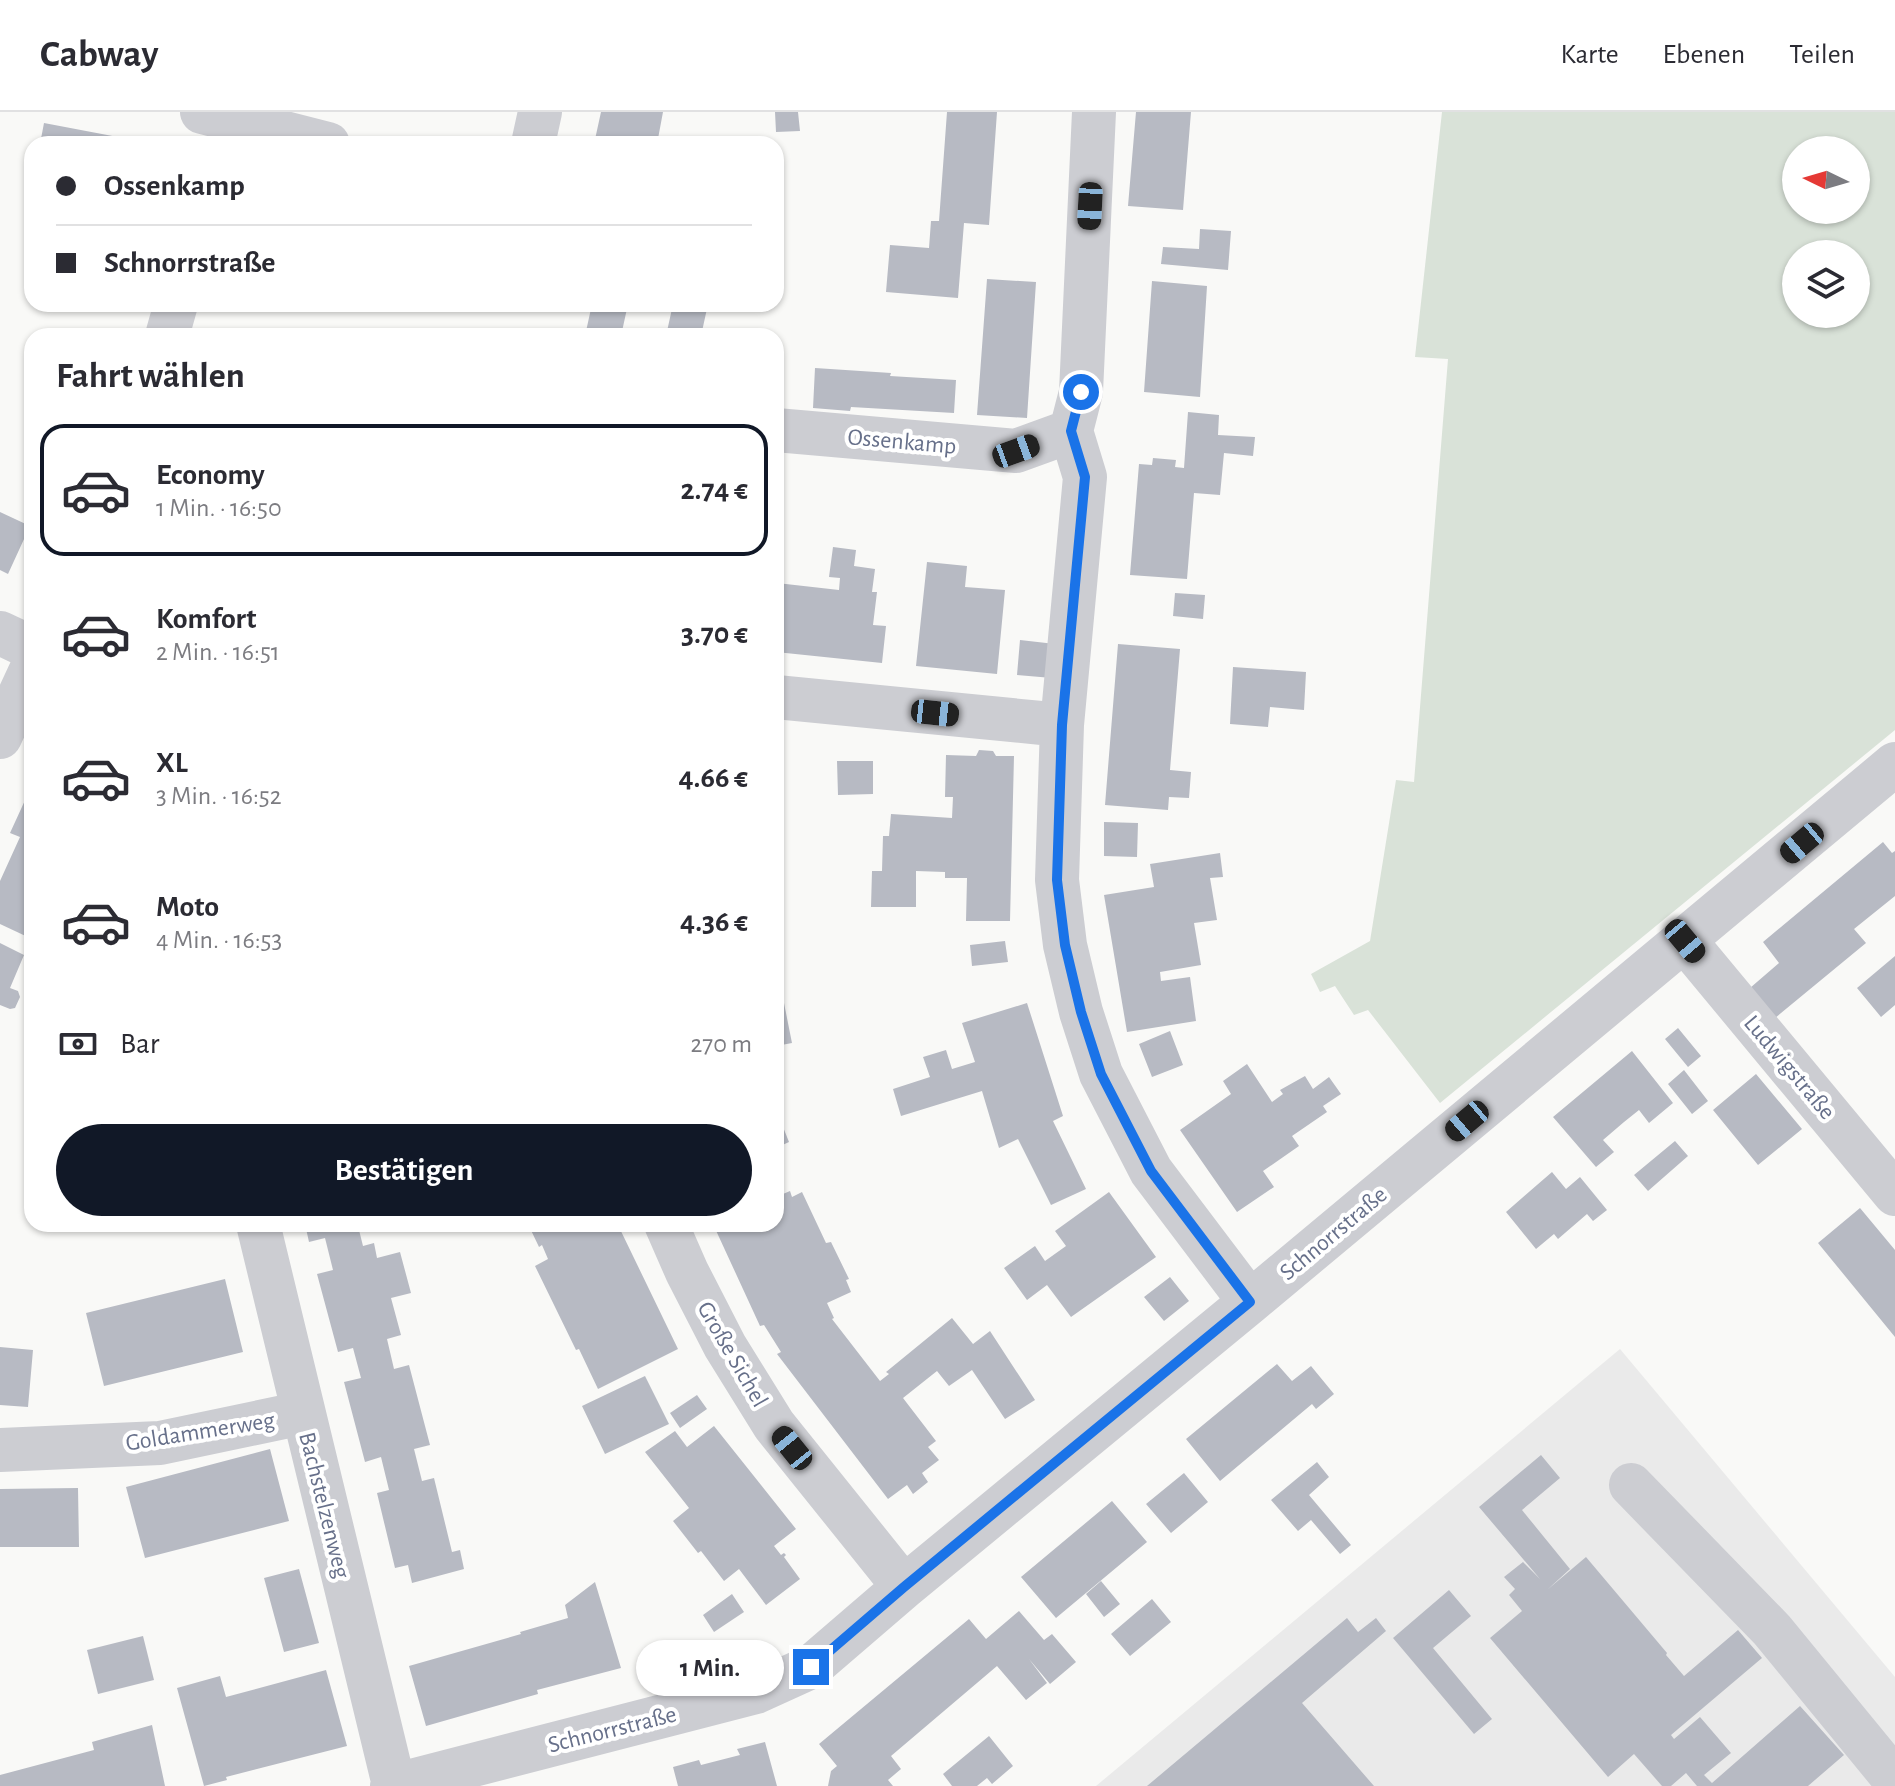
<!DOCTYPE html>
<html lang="de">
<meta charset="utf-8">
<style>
body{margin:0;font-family:"Alegreya Sans",sans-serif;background:#f2f2f3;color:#2b2b33;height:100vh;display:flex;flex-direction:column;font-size:30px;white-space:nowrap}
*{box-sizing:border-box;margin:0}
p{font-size:26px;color:#7c7c81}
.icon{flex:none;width:44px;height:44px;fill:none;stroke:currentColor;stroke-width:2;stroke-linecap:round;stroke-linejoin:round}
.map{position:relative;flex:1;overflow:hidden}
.details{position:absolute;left:24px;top:216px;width:760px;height:904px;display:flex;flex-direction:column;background:#fff;border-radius:24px;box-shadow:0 2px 6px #0004}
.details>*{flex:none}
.guide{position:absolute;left:24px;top:24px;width:760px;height:176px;border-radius:24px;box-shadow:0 2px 6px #0004;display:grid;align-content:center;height:176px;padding:0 32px;background:#fff}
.needle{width:52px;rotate:275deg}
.fabs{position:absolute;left:1782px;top:24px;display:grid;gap:16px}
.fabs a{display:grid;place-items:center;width:88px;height:88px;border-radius:50%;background:#fff;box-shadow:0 2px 6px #0004;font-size:40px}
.end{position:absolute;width:36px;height:36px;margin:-18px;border:10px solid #1a73e8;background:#fff;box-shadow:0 0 0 4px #fff}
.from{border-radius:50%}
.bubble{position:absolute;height:56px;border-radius:28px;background:#fff;box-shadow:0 2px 6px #0004;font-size:26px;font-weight:700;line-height:56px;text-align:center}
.car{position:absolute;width:24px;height:48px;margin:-24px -12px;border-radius:10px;box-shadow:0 0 6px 2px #0007;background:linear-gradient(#222 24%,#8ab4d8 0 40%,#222 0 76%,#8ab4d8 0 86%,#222 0)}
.guide b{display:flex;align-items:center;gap:28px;height:76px;font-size:30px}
.guide b+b{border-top:2px solid #e1e1e2}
.guide i{width:20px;height:20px;background:#2b2b33}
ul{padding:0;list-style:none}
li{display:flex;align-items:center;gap:24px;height:132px;margin:0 16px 12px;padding:0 16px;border:4px solid transparent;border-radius:24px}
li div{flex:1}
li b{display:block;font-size:30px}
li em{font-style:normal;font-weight:700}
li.current{border-color:#111827}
li>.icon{width:72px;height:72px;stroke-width:1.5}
h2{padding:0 32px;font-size:36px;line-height:96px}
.pay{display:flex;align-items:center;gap:20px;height:88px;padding:0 32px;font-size:30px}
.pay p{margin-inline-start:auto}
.action{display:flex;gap:16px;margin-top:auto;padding:16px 32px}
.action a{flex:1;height:92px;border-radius:48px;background:#111827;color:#fff;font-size:32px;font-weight:700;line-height:92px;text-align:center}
header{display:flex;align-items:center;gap:48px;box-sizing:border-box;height:112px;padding:0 40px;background:#fff;border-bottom:2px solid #e1e1e2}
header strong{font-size:38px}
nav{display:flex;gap:44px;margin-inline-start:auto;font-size:28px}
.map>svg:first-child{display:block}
.built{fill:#eaeaea}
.green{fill:#d9e2d8;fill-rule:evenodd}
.building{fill:#b7bac3}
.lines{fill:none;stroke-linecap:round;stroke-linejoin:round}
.minor{stroke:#cccdd2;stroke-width:44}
.route{stroke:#1a73e8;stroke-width:10}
.labels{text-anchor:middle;stroke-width:8;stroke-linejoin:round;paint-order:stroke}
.street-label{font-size:24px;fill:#67708a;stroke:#fff}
</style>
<header>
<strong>Cabway</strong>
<nav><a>Karte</a><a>Ebenen</a><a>Teilen</a></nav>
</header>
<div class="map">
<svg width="1895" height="1674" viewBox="0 0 1895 1674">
<rect width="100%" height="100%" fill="#f9f9f7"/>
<path class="built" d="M1620 1237 1895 1565V1674H1096Z"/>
<path class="green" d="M1442 0H1895V618L1440 991 1368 898 1354 903 1335 874 1320 880 1311 862 1370 829 1396 668 1414 670 1448 247 1415 245ZM1796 38H1856V98H1796ZM1796 142H1856V202H1796Z"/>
<path class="building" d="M601 0H663L657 32H594Z
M775 0H798L800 19 776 20Z
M947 0H997L989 113 964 111 958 186 886 180 890 133 929 136 931 109H939Z
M1136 0H1191L1183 98 1128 94Z
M44 11 144 30V32H40Z
M1200 117 1231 119 1228 158 1161 152 1163 135 1199 137Z
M987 167 1036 170 1027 306 977 303Z
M1152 169 1207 174 1200 285 1144 280Z
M592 192H628L621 224H585Z
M673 192H708L701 224H666Z
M815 256 891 261 890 264 956 268 954 301 851 295 850 299 813 296Z
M1188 300 1219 303 1218 323 1255 325 1253 344 1224 341 1220 383 1194 381 1187 467 1130 463 1139 352 1152 353 1153 346 1176 348 1175 355 1184 356Z
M0 400 30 414 8 462 0 458Z
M833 435 856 438 854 454 875 457 872 480H877L873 513 886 514 882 551 776 540V474L777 471 839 478 840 466 829 465Z
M927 450 967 454 965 475 1005 478 997 562 916 554Z
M1175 481 1205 483 1203 507 1173 504Z
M1020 528 1055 532 1052 566 1017 563Z
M1118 532 1180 537 1170 658 1191 660 1189 686 1169 685 1168 698 1105 693Z
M1233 555 1306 560 1304 598 1270 595 1268 615 1230 612Z
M979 638 993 639 996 644H1014L1010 809H966L967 766H945V760L916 759V795H871L872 759H882L883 724H889L891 702 952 706 953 685H945L946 643 976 644Z
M837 649H873V682L838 683Z
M32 673V827L0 812V769L20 725 10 721Z
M1104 710 1138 711 1137 745 1104 744Z
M1883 730 1892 741 1895 739V784L1854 817 1866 831 1775 906 1750 876 1779 851 1763 830Z
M1220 741 1223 765 1210 766 1217 808 1194 811 1201 853 1160 860 1161 869 1190 865 1196 909 1127 920 1104 783 1154 775 1150 752Z
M1005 829 1008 850 972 854 970 833Z
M0 831 24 843 10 876 18 879 20 885 15 896 10 897 0 893Z
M1895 844V893L1881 905 1857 876Z
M784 891 792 931 776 934V893Z
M1027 891 1063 1004 1053 1009 1086 1077 1051 1093 1018 1027 999 1036 982 979 901 1004 893 977 930 965 923 945 946 938 952 957 975 950 962 911Z
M1678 916 1701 944 1688 955 1665 927Z
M1170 919 1183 953 1152 965 1139 932Z
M1632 939 1673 991 1649 1011 1639 998 1624 1010 1603 1028 1614 1040 1596 1055 1553 1005Z
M1247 952 1272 990 1283 982 1280 978 1305 964 1313 977 1329 965 1341 982 1323 994 1327 1000 1292 1024 1299 1034 1263 1059 1274 1075 1237 1100 1180 1018 1231 982 1223 969Z
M1684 958 1708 989 1692 1002 1668 972Z
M1756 962 1802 1017 1758 1053 1713 998Z
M781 1010 789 1030 776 1036V1012Z
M1675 1029 1688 1044 1648 1079 1634 1063Z
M1552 1060 1566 1077 1580 1065 1607 1098 1593 1109 1587 1102 1558 1127 1554 1122 1536 1137 1506 1100Z
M776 1066 783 1082 790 1079 792 1085 802 1080 826 1131 831 1130 849 1167 846 1168 851 1180 827 1191 834 1206 832 1207 880 1269 889 1262 886 1260 952 1206 973 1232 990 1219 1035 1288 1005 1307 972 1258 949 1274 937 1259 903 1286 936 1329 928 1335 939 1348 922 1361 928 1370 913 1382 907 1373 888 1387 777 1242 781 1240 764 1213 760 1214 713 1112H776Z
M1109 1080 1156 1145 1071 1205 1047 1173 1027 1188 1004 1156 1035 1134 1045 1149 1066 1134 1055 1119Z
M1860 1096 1895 1138V1225L1818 1131Z
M305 1112H377L359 1118 363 1134 374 1131 377 1146 400 1140 411 1181 391 1186 401 1223 387 1227 394 1257 409 1253 430 1333 414 1337 422 1369 434 1366 452 1440 460 1438 464 1457 412 1471 408 1453 395 1456 377 1381 389 1378 381 1345 365 1350 344 1270 361 1266 353 1236 338 1240 317 1162 333 1158 325 1126 309 1130Z
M528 1112H612L614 1116 618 1113 678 1237 598 1277 579 1237 576 1238 535 1154 548 1147 542 1133 539 1135Z
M1170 1165 1189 1189 1164 1209 1144 1185Z
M225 1167 243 1240 104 1274 86 1201Z
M0 1235 33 1238 28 1295 0 1293Z
M1277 1252 1292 1269 1311 1254 1334 1282 1316 1297 1312 1292 1220 1369 1186 1327Z
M645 1264 669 1312 605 1342 582 1294Z
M697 1283 707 1297 680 1316 670 1301Z
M714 1314 796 1417 774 1434 781 1443 784 1441 786 1443 784 1445 800 1467 766 1493 739 1457 724 1469 701 1439 698 1441 673 1409 689 1396 645 1340 675 1319 687 1335Z
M270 1337 289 1409 145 1446 126 1375Z
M1541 1343 1560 1366 1522 1398 1570 1457 1547 1478 1586 1445 1667 1541 1666 1543 1684 1564 1738 1518 1762 1546 1671 1623 1674 1627 1700 1605 1731 1641 1704 1663 1712 1671 1800 1594 1844 1643 1808 1674H1697L1686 1661 1671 1674H1662L1634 1642 1608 1665 1490 1526 1522 1499 1509 1483 1515 1477 1504 1465 1523 1450 1540 1467 1479 1395Z
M1317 1350 1329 1365 1309 1383 1351 1433 1340 1442 1311 1408 1298 1419 1271 1388Z
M1184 1361 1208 1390 1171 1421 1146 1392Z
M78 1376 79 1435H0V1377Z
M1112 1389 1147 1430 1056 1506 1021 1465Z
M299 1457 319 1531 284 1540 264 1466Z
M1101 1469 1120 1492 1104 1505 1086 1482Z
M595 1470 621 1556 537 1578 538 1582 426 1614 409 1554 521 1522 520 1520 568 1506 565 1493Z
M1449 1478 1471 1504 1433 1536 1492 1607 1474 1622 1393 1526Z
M732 1482 744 1500 714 1520 703 1503Z
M1152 1487 1171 1510 1130 1544 1111 1522Z
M1019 1499 1044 1528 1052 1522 1076 1550 1050 1572 1029 1547 1047 1571 1026 1588 997 1554 891 1644 901 1657 888 1668 893 1674H828L831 1659 837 1654 819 1632 969 1507 986 1527Z
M1347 1506 1358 1520 1376 1506 1386 1519 1302 1591 1374 1674H1147Z
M143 1524 154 1568 98 1582 87 1538Z
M326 1558 347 1634 226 1665 227 1668 204 1674 177 1576 220 1564 226 1585Z
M152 1613 165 1674H0V1663L94 1638 92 1630Z
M989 1624 1013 1654 992 1672 987 1666 977 1674H952L943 1662Z
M765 1630 777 1674H678L673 1655 699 1648 701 1653 740 1643 737 1637Z"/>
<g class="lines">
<path class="minor" d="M202 0 328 32
M1094 0 1081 280 1071 319 1085 365 1062 613 1057 768 1065 833 1081 900 1101 962 1151 1059 1250 1190
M533 32 540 0
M167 224 176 192
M776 318 1016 339 1071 319
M0 521 32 536
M776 585 1062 613
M0 625 32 556
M1685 829 1895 1082
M258 1112 394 1673
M666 1112 687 1160 725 1234 774 1313 904 1475
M0 1338 160 1331 303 1301
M1631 1373 1772 1518 1895 1668
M392 1674 756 1580 811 1555 904 1475 1250 1190 1895 652"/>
</g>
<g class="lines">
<path class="route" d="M811 1555 904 1475 1250 1190 1151 1059 1101 962 1081 900 1065 833 1057 768 1062 613 1085 365 1071 319 1081 280"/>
</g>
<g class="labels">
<g class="street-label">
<text transform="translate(902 329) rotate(5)" y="8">Ossenkamp</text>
<text transform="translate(1790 955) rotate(50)" y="8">Ludwigstraße</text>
<text transform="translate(1333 1121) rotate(-40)" y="8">Schnorrstraße</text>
<text transform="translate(733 1242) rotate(60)" y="8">Große Sichel</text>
<text transform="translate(200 1319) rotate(-9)" y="8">Goldammerweg</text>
<text transform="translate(325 1393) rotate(76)" y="8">Bachstelzenweg</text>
<text transform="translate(612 1617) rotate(-14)" y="8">Schnorrstraße</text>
</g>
</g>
</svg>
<div class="fabs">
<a><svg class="needle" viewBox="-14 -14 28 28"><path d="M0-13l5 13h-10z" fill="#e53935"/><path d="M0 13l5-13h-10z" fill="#7c7c81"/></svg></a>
<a><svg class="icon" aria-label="layers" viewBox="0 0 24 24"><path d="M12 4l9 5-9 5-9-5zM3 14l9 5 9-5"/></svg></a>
</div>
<i class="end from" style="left:1081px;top:280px"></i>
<i class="end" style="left:811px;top:1555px"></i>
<div class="bubble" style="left:636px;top:1528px;width:148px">1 Min.</div>
<i class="car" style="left:1090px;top:94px;rotate:183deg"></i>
<i class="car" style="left:1016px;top:339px;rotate:70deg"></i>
<i class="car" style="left:935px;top:601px;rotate:96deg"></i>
<i class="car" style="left:1802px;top:731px;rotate:230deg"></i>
<i class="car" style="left:1685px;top:829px;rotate:140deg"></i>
<i class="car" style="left:1467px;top:1009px;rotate:230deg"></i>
<i class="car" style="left:792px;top:1336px;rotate:321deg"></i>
<div class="guide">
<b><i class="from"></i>Ossenkamp</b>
<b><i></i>Schnorrstraße</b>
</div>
<section class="details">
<h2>Fahrt wählen</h2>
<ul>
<li class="current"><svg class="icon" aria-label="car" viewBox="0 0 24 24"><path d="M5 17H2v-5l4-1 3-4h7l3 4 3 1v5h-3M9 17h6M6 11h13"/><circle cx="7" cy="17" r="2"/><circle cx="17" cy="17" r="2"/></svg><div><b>Economy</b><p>1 Min. · 16:50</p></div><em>2.74 €</em></li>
<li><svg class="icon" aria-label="car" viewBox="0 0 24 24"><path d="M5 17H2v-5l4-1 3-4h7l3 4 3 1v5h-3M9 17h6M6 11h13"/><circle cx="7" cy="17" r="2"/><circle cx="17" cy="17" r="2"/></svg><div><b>Komfort</b><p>2 Min. · 16:51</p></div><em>3.70 €</em></li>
<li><svg class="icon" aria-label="car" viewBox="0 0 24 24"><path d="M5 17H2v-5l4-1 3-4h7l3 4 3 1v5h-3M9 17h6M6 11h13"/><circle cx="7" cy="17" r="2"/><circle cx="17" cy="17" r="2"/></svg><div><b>XL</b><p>3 Min. · 16:52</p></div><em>4.66 €</em></li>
<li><svg class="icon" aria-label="car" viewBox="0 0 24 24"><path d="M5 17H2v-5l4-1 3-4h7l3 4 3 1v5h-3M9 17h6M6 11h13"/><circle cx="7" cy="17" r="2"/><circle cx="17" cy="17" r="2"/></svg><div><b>Moto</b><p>4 Min. · 16:53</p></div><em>4.36 €</em></li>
</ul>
<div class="pay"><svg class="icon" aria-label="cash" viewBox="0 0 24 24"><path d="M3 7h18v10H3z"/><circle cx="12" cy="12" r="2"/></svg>Bar<p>270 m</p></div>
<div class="action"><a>Bestätigen</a></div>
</section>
</div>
